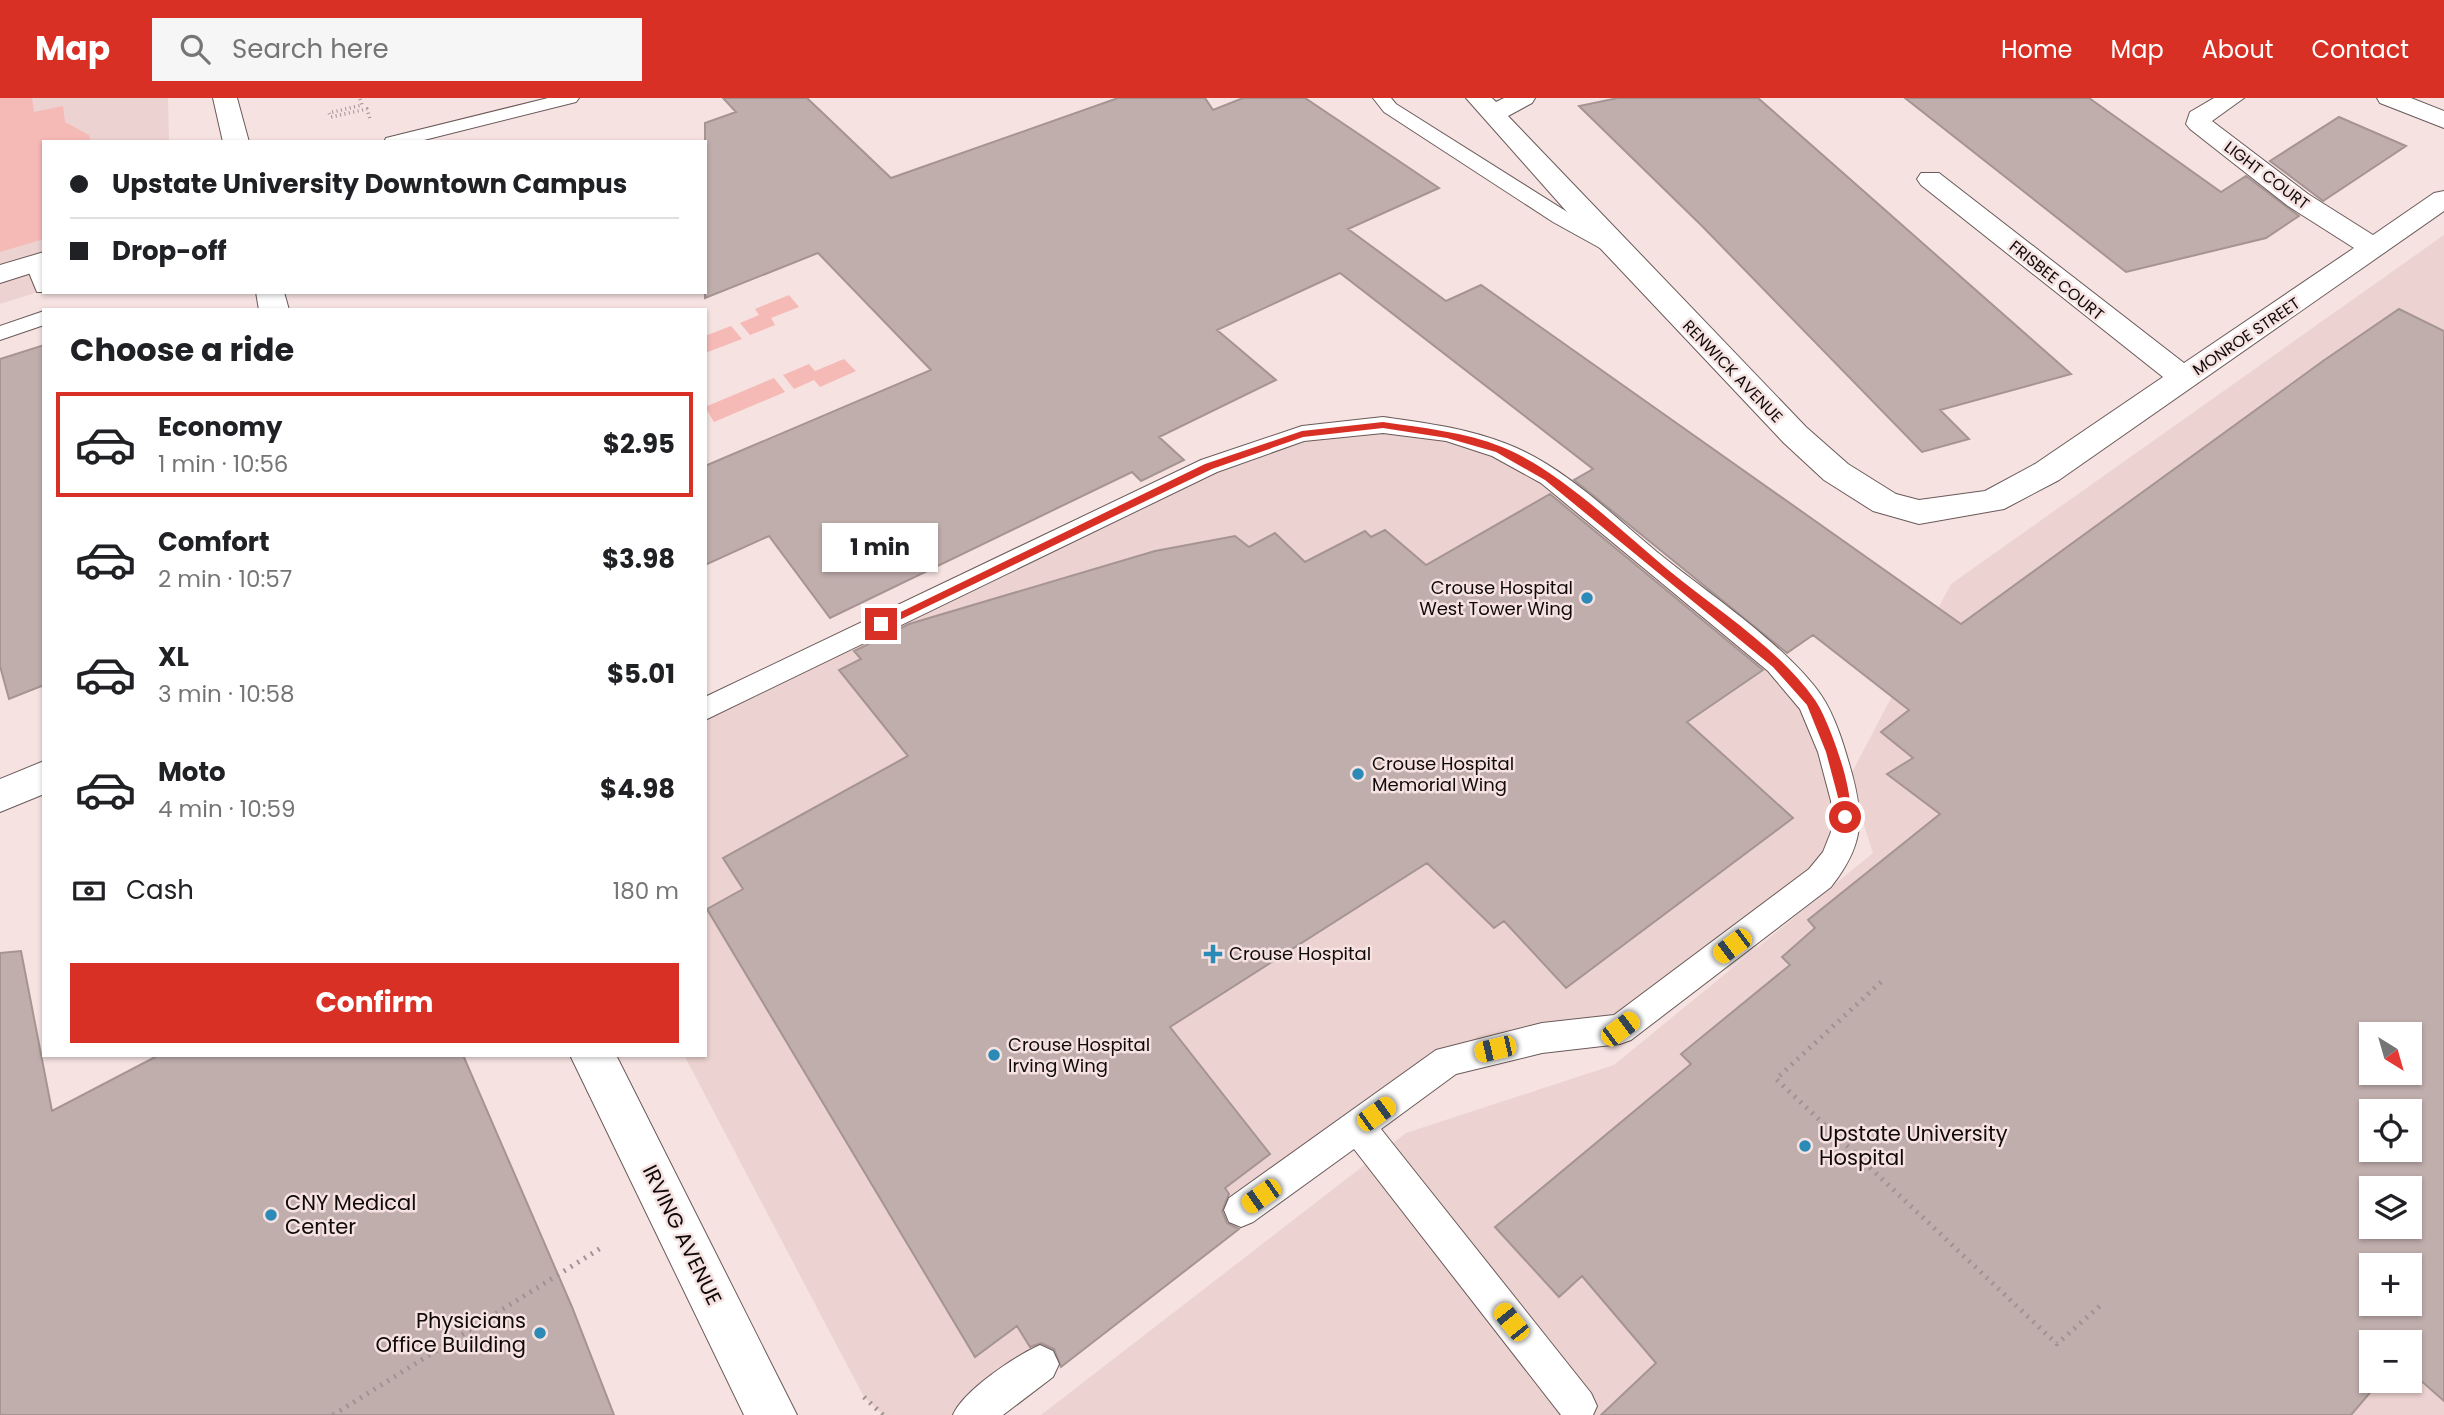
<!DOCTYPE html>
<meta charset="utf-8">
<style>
body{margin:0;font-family:Poppins,sans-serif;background:#f6f6f6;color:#202124;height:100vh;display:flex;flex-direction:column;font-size:26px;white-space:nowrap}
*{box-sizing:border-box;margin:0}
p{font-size:23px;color:#757577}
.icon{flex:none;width:38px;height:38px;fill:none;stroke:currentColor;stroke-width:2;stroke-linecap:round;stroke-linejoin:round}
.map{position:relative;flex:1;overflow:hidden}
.side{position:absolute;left:42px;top:210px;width:665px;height:749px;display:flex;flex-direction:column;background:#fff;border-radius:0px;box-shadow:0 2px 5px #0004}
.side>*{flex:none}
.banner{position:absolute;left:42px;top:42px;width:665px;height:154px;border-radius:0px;box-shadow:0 2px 5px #0004;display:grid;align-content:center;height:154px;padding:0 28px;background:#fff}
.needle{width:46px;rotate:143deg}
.fabs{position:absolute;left:2359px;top:924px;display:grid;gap:14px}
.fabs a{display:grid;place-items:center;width:63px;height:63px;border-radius:0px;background:#fff;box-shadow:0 2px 5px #0004;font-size:35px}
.end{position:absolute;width:32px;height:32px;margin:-16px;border:9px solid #d93025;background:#fff;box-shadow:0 0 0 4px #fff}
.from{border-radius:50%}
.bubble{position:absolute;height:49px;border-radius:0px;background:#fff;box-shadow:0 2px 5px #0004;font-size:23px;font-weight:700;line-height:49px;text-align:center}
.car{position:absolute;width:21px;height:42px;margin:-21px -10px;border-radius:9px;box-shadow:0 0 5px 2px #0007;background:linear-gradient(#f5c518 24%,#345 0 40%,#f5c518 0 76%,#345 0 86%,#f5c518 0)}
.banner b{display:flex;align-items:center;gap:24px;height:66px;font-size:26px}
.banner b+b{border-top:2px solid #e0e0e0}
.banner i{width:18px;height:18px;background:#202124}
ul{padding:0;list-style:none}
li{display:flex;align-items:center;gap:21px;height:105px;margin:0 14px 10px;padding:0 14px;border:4px solid transparent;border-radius:0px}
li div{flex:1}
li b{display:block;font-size:26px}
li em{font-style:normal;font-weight:700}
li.current{border-color:#d93025}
li>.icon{width:63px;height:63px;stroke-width:1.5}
h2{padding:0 28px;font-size:32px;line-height:84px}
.pay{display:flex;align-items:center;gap:18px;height:77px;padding:0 28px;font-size:26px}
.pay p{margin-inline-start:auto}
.primary-button{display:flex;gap:14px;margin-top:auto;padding:14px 28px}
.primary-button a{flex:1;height:80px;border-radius:0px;background:#d93025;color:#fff;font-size:28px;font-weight:700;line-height:80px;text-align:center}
header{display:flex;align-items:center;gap:42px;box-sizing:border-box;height:98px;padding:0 35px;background:#d93025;color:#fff}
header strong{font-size:33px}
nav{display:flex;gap:38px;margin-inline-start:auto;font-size:24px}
.search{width:490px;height:63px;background:#f6f6f6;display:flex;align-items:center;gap:18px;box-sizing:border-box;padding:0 24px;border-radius:0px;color:#757577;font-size:26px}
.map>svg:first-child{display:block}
.built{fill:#ecd2d0;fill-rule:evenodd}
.green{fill:#f6bab6}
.building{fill:#c0aead;stroke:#a59492;stroke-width:2;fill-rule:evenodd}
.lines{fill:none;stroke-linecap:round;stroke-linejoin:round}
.service-casing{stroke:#6a5a59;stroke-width:2}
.minor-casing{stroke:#6a5a59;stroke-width:2}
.tertiary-casing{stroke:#6a5a59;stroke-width:2}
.motorway-casing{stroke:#6a5a59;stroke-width:2}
.path-far1{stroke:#a09291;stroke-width:3.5;stroke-dasharray:1 3.5;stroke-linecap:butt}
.path{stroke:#a09291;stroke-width:5;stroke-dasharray:2 6;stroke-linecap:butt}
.service{fill:#fff;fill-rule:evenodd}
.minor{fill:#fff;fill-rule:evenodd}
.tertiary{fill:#fff;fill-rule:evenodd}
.motorway{fill:#fff;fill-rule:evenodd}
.route{fill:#d93025}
.poi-dot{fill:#2b8ab6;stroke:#f5e2e1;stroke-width:2.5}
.labels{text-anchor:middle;stroke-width:5;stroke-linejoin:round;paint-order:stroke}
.far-street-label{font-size:16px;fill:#0f0a09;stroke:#f5e2e1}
.poi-label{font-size:18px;fill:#0f0a09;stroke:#f5e2e1;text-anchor:start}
.near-poi-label{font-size:21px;fill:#0f0a09;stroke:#f5e2e1;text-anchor:start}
.near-street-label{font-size:21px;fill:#0f0a09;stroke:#f5e2e1}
</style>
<header>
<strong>Map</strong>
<div class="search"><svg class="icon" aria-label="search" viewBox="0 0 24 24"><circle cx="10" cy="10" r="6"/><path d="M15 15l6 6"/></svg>Search here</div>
<nav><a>Home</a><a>Map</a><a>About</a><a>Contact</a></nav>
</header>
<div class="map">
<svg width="2444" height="1317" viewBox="0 0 2444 1317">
<rect width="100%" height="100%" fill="#f5e2e1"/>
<path class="built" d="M0 0H168L169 44H44V192L0 206Z
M2444 137V1317H1041L1406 1035 1614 967 1873 755 1849 680 1951 486ZM2371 936H2410V975H2371ZM2371 1013H2410V1052H2371ZM2371 1090H2410V1129H2371ZM2371 1167H2410V1206H2371ZM2371 1244H2410V1283H2371Z
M1383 327 1500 352 1777 567 1832 654 1835 761 1621 931 1448 963 1241 1112 972 1317H883L864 1299 684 957H705V611L1132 406 1302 336Z"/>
<path class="green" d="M0 0H32L34 14 63 8 65 24 89 37 91 44H44V141L0 154Z
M789 197 799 209 771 220 775 227 750 237 740 225 759 217 755 211Z
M731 228 742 241 705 255V238Z
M844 261 856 273 820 289 814 282 794 291 783 277 809 266 815 273Z
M774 280 785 294 714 324 705 309Z"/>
<path class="building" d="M723 0H807L891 80 1118 0H1205L1213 12 1243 0H1305L1439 90 1348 131 1446 203 1481 187 1961 526 2323 263 2399 211 2444 233V1303L2410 1273V1244H2371V1283H2380L2351 1317H1601L1656 1265 1582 1178 1559 1199 1495 1129 1691 966 1681 956 1790 867 1782 859 1815 830 1808 822 1940 716 1887 676 1913 660 1881 634 1909 612 1813 537 1787 555 1574 382 1593 371 1340 175 1217 232 1276 282 1159 339 1184 362 1141 383 1132 374 830 520 769 438 705 467V368L931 272 818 155 705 200V25L736 14ZM2371 936H2410V975H2371ZM2371 1013H2410V1052H2371ZM2371 1090H2410V1129H2371ZM2371 1167H2410V1206H2371Z
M1618 0H1758L2071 276 1940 312 1969 341 1922 354 1702 128 1579 8Z
M1905 0H2089L2221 94 2246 78 2299 118 2266 140 2126 174Z
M2339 19 2406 48 2323 103 2270 63Z
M44 247V587L9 601 0 568V261Z
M1550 396 1763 572 1687 624 1793 720 1566 890 1504 823 1494 830 1427 765 1170 929 1270 1056 1225 1090 1229 1096 1222 1113 1227 1125 1239 1131 1061 1269 1054 1251 1041 1245 1030 1249 1017 1228 975 1259 707 811 743 791 723 760 908 658 839 572 861 561 854 553 909 526 1155 453 1235 438 1249 449 1275 435 1305 464 1365 433 1371 439 1385 432 1426 467Z
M21 853 52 1013 159 957H463L572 1209 614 1317H0V855Z"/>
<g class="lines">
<defs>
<path id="service" d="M548 0H579L576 4 416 44H384L386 40Z
M1373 0H1391L1396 6 1626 151 1616 157 1609 155 1553 124 1384 14Z
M35 159 44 163V194H51H37L25 165Z
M44 213V227L0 242V228Z
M1383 319C1425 325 1467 330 1507 346 1564 368 1611 416 1657 454 1706 494 1786 547 1821 597 1836 619 1845 651 1852 676 1865 724 1862 749 1831 789L1631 942 1620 946 1542 955 1456 976 1381 1031 1591 1295 1597 1308 1593 1317H1561L1354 1051 1253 1124 1241 1129 1229 1124 1224 1112 1229 1100 1436 952 1542 925 1614 917 1809 771 1823 754 1831 734V703L1818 654 1800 611 1768 573 1541 385 1492 358 1446 343 1383 335 1304 343 1217 374 705 622V599L1201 362 1302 328Z
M1040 1247 1053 1253 1059 1266 1053 1279 1003 1317H953C963 1293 1015 1258 1040 1247Z"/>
<path id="minor" d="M213 0H237L249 44H223Z
M1466 0H1492L1496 4 1504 0H1535L1532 5 1508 18 1806 329 1848 366 1896 396 1919 402 1985 393 2035 366 2163 279 1921 87 1917 81 1921 75H1939L2184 265 2354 150 2288 108 2190 31 2186 26 2190 14 2214 0H2244L2212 23 2308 96 2373 137 2434 95 2444 93V113L2059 382 2004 411 1919 426 1873 413 1824 382 1784 345 1583 132Z
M44 154V171L0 185V167Z
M256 194H284L289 212H259Z"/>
<path id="tertiary" d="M44 663V696L0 714V681Z
M570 957H616L797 1317H744Z"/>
<path id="motorway" d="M2377 0H2411L2444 13V30L2380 5Z"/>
</defs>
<use href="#service" class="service-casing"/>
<use href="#minor" class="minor-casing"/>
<use href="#tertiary" class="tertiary-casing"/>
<use href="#motorway" class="motorway-casing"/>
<path class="path-far1" d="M360 1 362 7 329 15 331 19 367 11 370 21"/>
<path class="path" d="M1881 884 1776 981 2057 1246 2103 1205
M864 1299 883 1317
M333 1317 601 1150"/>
<use href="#service" class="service"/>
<use href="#minor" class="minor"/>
<use href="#tertiary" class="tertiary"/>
<use href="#motorway" class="motorway"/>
</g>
<path class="route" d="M1383 324C1423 330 1465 334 1502 349 1560 372 1623 435 1672 475 1720 514 1779 551 1815 602 1829 622 1857 699 1849 722L1845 723 1839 719V703L1826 654 1807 607 1773 569 1545 382 1496 354 1447 340 1383 330 1303 339 1212 371 885 529 876 526 1205 366 1302 333Z"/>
<g class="poi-dot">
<circle cx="1587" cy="500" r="7"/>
<circle cx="1358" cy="676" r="7"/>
<path d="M1209.5 845.5h7v7h7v7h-7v7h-7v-7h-7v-7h7z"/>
<circle cx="994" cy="957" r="7"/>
<circle cx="1805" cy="1048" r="7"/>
<circle cx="271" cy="1117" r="7"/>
<circle cx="540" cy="1235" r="7"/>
</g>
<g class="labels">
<g class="far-street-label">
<text transform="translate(2267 77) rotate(37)" y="6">LIGHT COURT</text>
<text transform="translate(2057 182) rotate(39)" y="6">FRISBEE COURT</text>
<text transform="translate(2246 238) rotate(-34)" y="6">MONROE STREET</text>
<text transform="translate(1733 273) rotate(46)" y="6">RENWICK AVENUE</text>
</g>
<g class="poi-label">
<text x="1573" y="496" text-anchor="end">Crouse Hospital<tspan x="1573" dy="21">West Tower Wing</tspan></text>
<text x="1372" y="672">Crouse Hospital<tspan x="1372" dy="21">Memorial Wing</tspan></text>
<text x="1229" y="862">Crouse Hospital</text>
<text x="1008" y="953">Crouse Hospital<tspan x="1008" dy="21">Irving Wing</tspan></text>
</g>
<g class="near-poi-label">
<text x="1819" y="1043">Upstate University<tspan x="1819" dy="24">Hospital</tspan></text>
<text x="285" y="1112">CNY Medical<tspan x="285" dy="24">Center</tspan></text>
<text x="526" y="1230" text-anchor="end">Physicians<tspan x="526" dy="24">Office Building</tspan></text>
</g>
<g class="near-street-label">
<text transform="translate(682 1137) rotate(64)" y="7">IRVING AVENUE</text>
</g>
</g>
</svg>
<div class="fabs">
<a><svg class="needle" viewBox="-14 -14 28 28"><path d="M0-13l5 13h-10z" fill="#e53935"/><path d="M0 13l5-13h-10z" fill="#757577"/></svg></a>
<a><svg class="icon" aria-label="locate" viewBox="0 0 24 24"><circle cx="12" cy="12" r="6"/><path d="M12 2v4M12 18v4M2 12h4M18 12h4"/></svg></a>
<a><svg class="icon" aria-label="layers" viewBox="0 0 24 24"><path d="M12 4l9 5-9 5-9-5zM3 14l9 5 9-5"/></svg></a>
<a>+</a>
<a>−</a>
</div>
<i class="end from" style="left:1845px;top:719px"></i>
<i class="end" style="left:881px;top:526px"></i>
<div class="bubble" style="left:822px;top:425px;width:116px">1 min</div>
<i class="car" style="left:1732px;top:848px;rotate:233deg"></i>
<i class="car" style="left:1620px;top:931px;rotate:53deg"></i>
<i class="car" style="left:1495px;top:951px;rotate:257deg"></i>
<i class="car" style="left:1376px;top:1016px;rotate:54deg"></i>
<i class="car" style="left:1261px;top:1098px;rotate:235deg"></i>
<i class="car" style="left:1511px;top:1224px;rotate:321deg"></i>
<div class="banner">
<b><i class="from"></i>Upstate University Downtown Campus</b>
<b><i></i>Drop-off</b>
</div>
<section class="side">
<h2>Choose a ride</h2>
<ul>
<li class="current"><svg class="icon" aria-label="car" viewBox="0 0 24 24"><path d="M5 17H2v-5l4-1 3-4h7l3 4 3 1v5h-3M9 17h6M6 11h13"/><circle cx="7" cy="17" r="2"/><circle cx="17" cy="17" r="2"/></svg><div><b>Economy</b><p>1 min · 10:56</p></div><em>$2.95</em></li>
<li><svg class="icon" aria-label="car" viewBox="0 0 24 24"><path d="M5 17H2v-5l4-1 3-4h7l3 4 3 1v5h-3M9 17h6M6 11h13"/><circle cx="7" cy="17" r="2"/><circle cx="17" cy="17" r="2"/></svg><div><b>Comfort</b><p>2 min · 10:57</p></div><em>$3.98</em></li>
<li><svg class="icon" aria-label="car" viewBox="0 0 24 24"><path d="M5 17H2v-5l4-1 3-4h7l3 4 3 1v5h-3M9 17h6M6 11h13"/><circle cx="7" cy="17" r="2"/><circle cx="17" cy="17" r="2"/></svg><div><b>XL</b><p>3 min · 10:58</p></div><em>$5.01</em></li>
<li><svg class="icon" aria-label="car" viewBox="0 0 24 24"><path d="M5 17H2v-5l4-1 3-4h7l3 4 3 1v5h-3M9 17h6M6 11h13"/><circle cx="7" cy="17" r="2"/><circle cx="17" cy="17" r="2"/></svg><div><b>Moto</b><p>4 min · 10:59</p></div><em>$4.98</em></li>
</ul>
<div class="pay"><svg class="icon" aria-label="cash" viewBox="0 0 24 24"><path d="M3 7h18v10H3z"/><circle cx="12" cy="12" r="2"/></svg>Cash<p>180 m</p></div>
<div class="primary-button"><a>Confirm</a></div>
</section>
</div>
